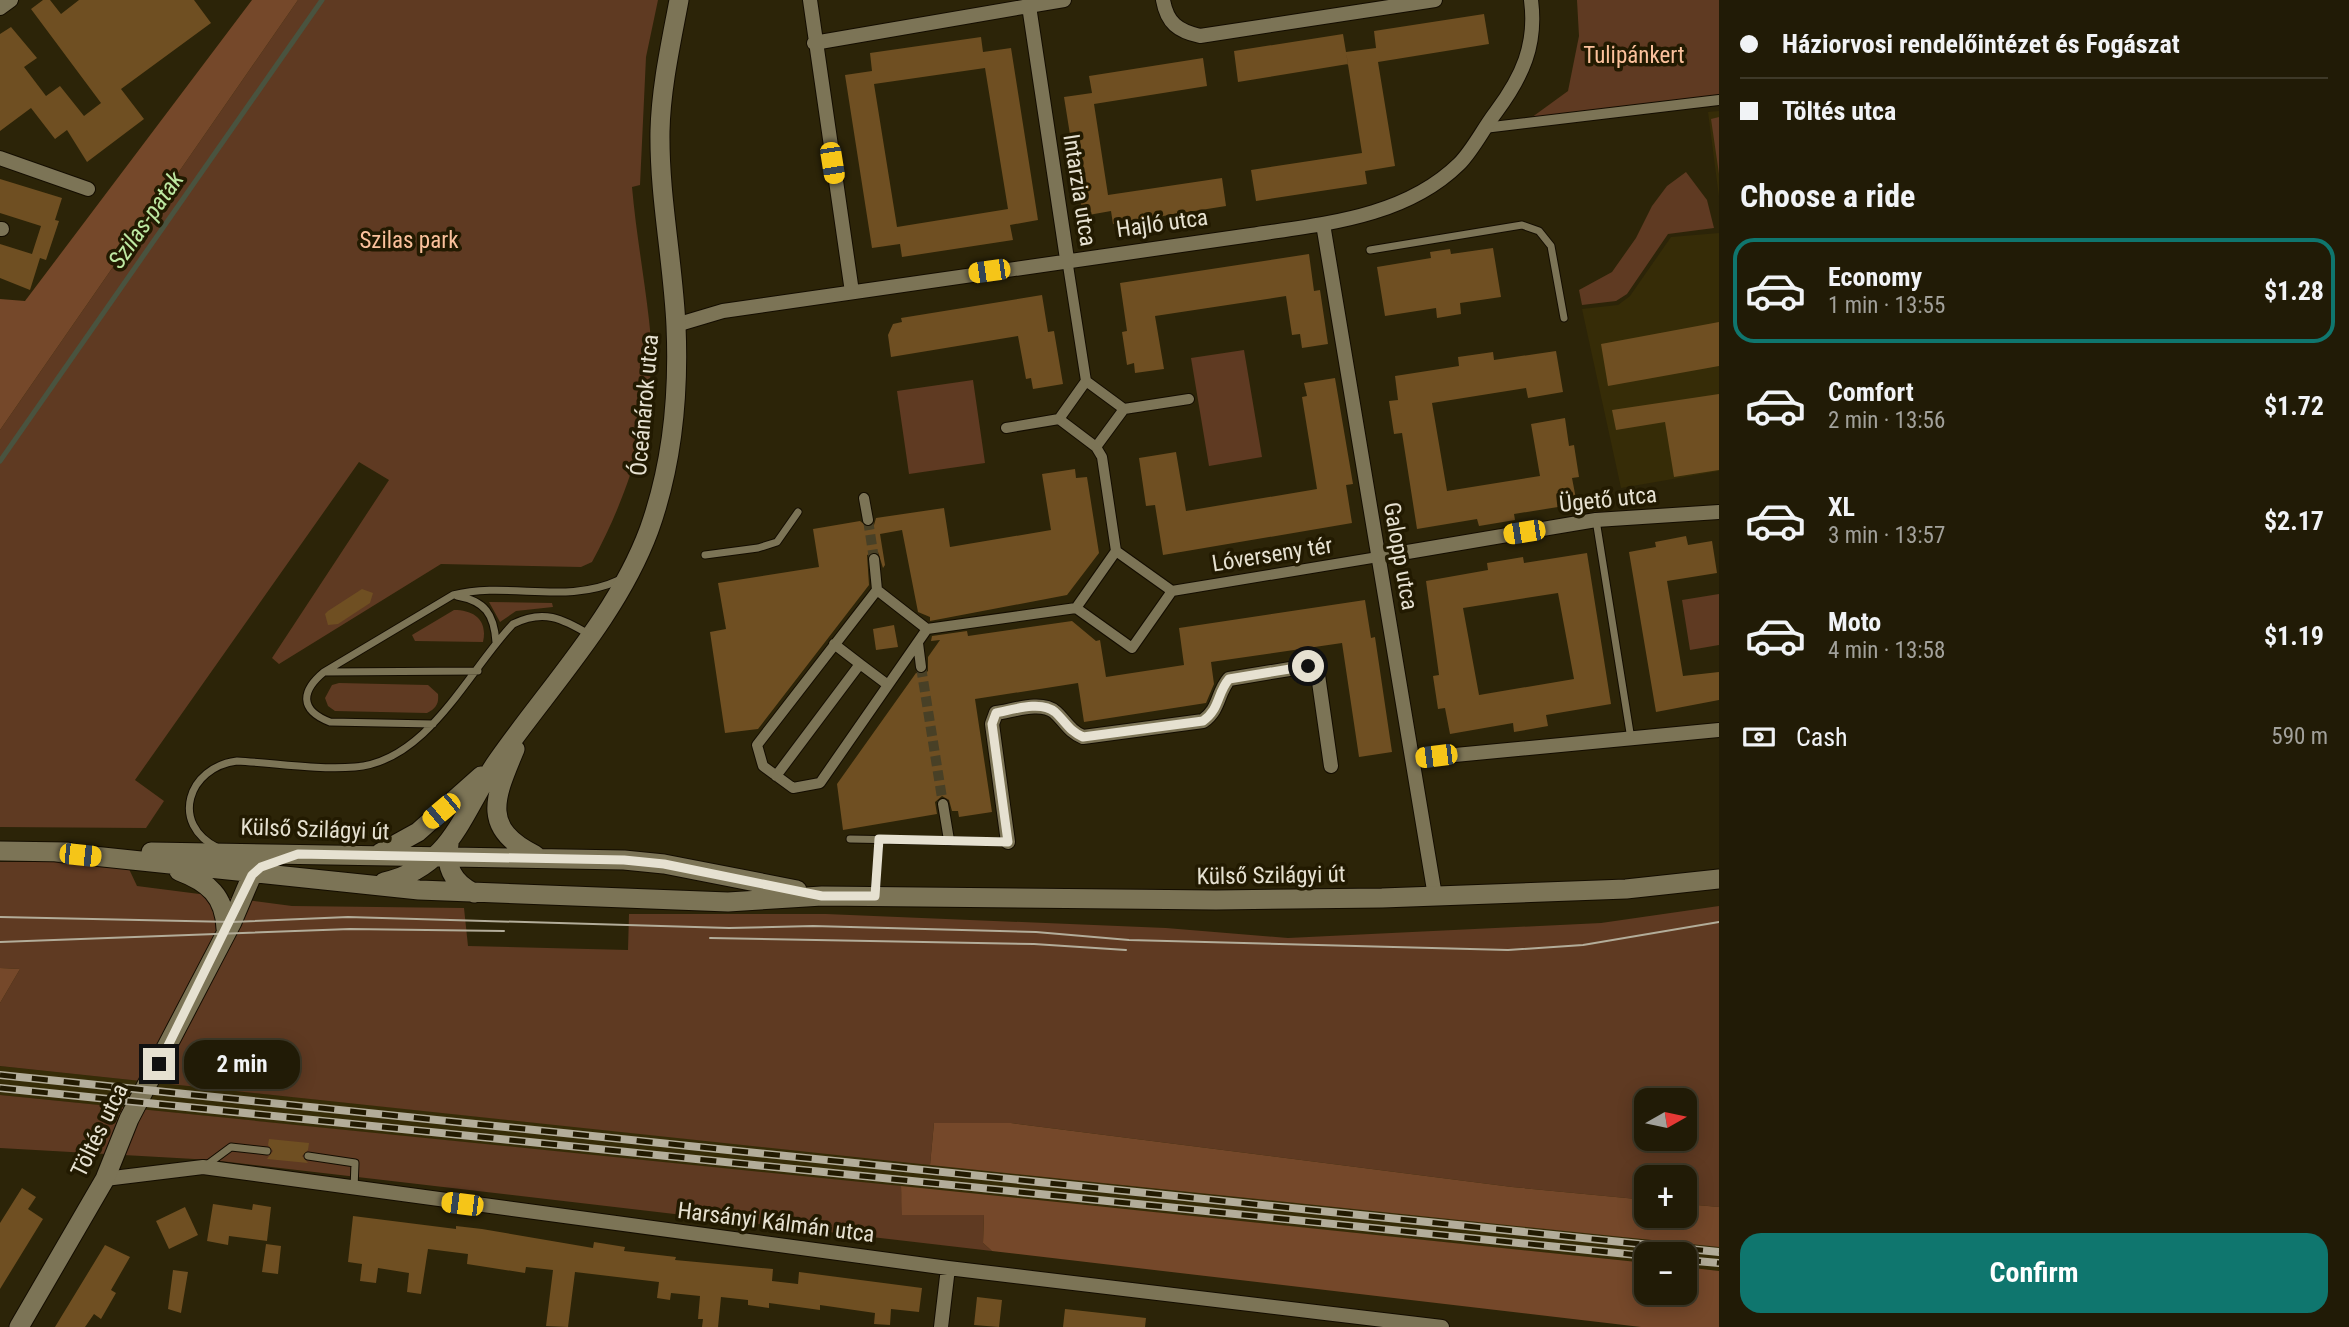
<!DOCTYPE html>
<meta charset="utf-8">
<style>
body{margin:0;font-family:"Roboto Condensed",sans-serif;background:#292410;color:#f1f3f6;height:100vh;display:flex;flex-direction:column;font-size:26px;white-space:nowrap}
*{box-sizing:border-box;margin:0}
p{font-size:23px;color:#a2a19b}
.icon{flex:none;width:38px;height:38px;fill:none;stroke:currentColor;stroke-width:2;stroke-linecap:round;stroke-linejoin:round}
.map{position:relative;flex:1;overflow:hidden}
.sheet{display:flex;flex-direction:column;background:#211b06;width:630px}
.sheet>*{flex:none}
.top-card{display:grid;align-content:center;height:154px;padding:0 21px;background:#211b06}
.needle{width:46px;rotate:81deg}
.fabs{position:absolute;left:1634px;top:1088px;display:grid;gap:14px}
.fabs a{display:grid;place-items:center;width:63px;height:63px;border-radius:14px;background:#211b06;box-shadow:0 4px 18px #0003,0 0 0 2px #3e3928;font-size:35px}
.end{position:absolute;width:32px;height:32px;margin:-16px;border:9px solid #e6e1d1;background:#111;box-shadow:0 0 0 4px #111}
.from{border-radius:50%}
.bubble{position:absolute;height:49px;border-radius:21px;background:#211b06;box-shadow:0 4px 18px #0003,0 0 0 2px #3e3928;font-size:23px;font-weight:700;line-height:49px;text-align:center}
.car{position:absolute;width:21px;height:42px;margin:-21px -10px;border-radius:9px;box-shadow:0 0 5px 2px #0007;background:linear-gradient(#f5c518 24%,#345 0 40%,#f5c518 0 76%,#345 0 86%,#f5c518 0)}
.top-card b{display:flex;align-items:center;gap:24px;height:66px;font-size:26px}
.top-card b+b{border-top:2px solid #3e3928}
.top-card i{width:18px;height:18px;background:#f1f3f6}
ul{padding:0;list-style:none}
li{display:flex;align-items:center;gap:21px;height:105px;margin:0 14px 10px;padding:0 7px;border:4px solid transparent;border-radius:21px}
li div{flex:1}
li b{display:block;font-size:26px}
li em{font-style:normal;font-weight:700}
li.active{border-color:#0f766e}
li>.icon{width:63px;height:63px;stroke-width:1.5}
h2{padding:0 21px;font-size:32px;line-height:84px}
.pay{display:flex;align-items:center;gap:18px;height:77px;padding:0 21px;font-size:26px}
.pay p{margin-inline-start:auto}
.primary-button{display:flex;gap:14px;margin-top:auto;padding:14px 21px}
.primary-button a{flex:1;height:80px;border-radius:21px;background:#0f766e;color:#fff;font-size:28px;font-weight:700;line-height:80px;text-align:center}
main{display:flex;flex:1;min-height:0}
.map>svg:first-child{display:block}
.built{fill:#362c07}
.green{fill:#5f3a22;fill-rule:evenodd}
.forest{fill:#75482a}
.lines{fill:none;stroke-linecap:round;stroke-linejoin:round}
.stream{stroke:#49533f;stroke-width:5}
.building{fill:#6f4f22;fill-rule:evenodd}
.pedestrian-tunnel{stroke:#484026;stroke-width:10;stroke-dasharray:10 5;stroke-linecap:butt}
.service-casing{stroke:#140d00;stroke-width:9}
.pedestrian-casing{stroke:#140d00;stroke-width:12}
.minor-casing{stroke:#140d00;stroke-width:16}
.tertiary-casing{stroke:#140d00;stroke-width:21}
.service{stroke:#7c7456;stroke-width:7}
.pedestrian{stroke:#7c7456;stroke-width:10}
.minor{stroke:#7c7456;stroke-width:14}
.tertiary{stroke:#7c7456;stroke-width:19}
.tram{stroke:#b3ad9a;stroke-width:2}
.rail-casing{stroke:#b3ad9a;stroke-width:8}
.rail{stroke:#221a01;stroke-width:5;stroke-dasharray:16;stroke-linecap:butt}
.route{stroke:#e6e1d1;stroke-width:9}
.labels{text-anchor:middle;stroke-width:7;stroke-linejoin:round;paint-order:stroke}
.park-label{font-size:23px;fill:#fbc19c;stroke:#221a01}
.street-label{font-size:23px;fill:#e6e1d1;stroke:#221a01}
.water-label{font-size:24px;font-style:italic;fill:#bde8a1;stroke:#221a01}
</style>
<main>
<div class="map">
<svg width="1719" height="1327" viewBox="0 0 1719 1327">
<rect width="100%" height="100%" fill="#2c2408"/>
<path class="built" d="M1719 111V197L1708 112Z
M1719 233V471L1621 488 1582 309 1618 305 1630 296 1671 237Z
M0 1066 1719 1247V1271L1685 1267V1255H1647V1263L0 1095Z"/>
<path class="green" d="M298 0H658L646 57 640 185 632 187C636 232 644 276 649 320 659 404 631 490 592 562L581 567 441 564 279 664 272 658 389 480 359 462 135 780 164 801 146 828 0 827V430Z
M1577 0H1719V100L1524 123 1568 91 1579 36Z
M1719 117V174L1711 119Z
M1686 172 1707 200 1714 228 1668 234 1627 294 1616 301 1582 305 1579 290 1612 272 1636 238 1652 206 1667 186Z
M1244 350 1262 457 1209 466 1191 358Z
M973 380 985 463 909 474 897 391Z
M1719 594V645L1690 650 1682 600Z
M489 602 552 603 553 607 516 611 500 622Z
M454 610C474 610 488 620 483 642L415 641 412 635Z
M339 683 428 685 438 694C439 704 436 708 427 713L335 711 328 706 325 698 332 685Z
M0 862H104L129 869 137 886 292 906 464 908 468 946 628 950 629 914H826L1166 928 1288 938 1601 923 1719 906V1207L1685 1204V1178H1647V1200L1512 1187 1011 1123H934L930 1165 0 1066V1003L20 969 0 968ZM1647 1101H1685V1139H1647Z
M0 1095 901 1186 903 1215H984L983 1243 992 1251 212 1160 0 1148Z"/>
<path class="forest" d="M252 0H298L0 430V299L25 301Z
M0 968 20 969 0 1003Z
M934 1123H1011L1512 1187 1647 1200V1216H1685V1204L1719 1207V1247L930 1165Z
M901 1186 1647 1263V1293H1685V1267L1719 1271V1327H1641L992 1251 983 1243 984 1215H902Z"/>
<g class="lines">
<path class="stream" d="M0 461 322 0"/>
</g>
<path class="building" d="M43 0H50L61 14 79 0H194L211 23 121 89 144 119 87 162 67 130 55 139 31 108 0 131V34L11 27 37 58 24 67 46 96 60 86 84 116 101 103 31 9Z
M1484 14 1489 44 1378 62 1395 166 1365 171 1367 184 1256 201 1251 170 1362 153 1346 52 1376 48 1374 31Z
M1343 34 1348 64 1238 82 1234 51Z
M981 37 983 52 1011 48 1038 220 1010 225 1013 240 902 257 900 244 872 248 845 75 872 71 870 53ZM985 68 1008 209 897 227 874 84Z
M1203 58 1207 86 1094 104 1108 195 1222 178 1226 206 1113 224 1111 211 1083 216 1064 97 1092 93 1089 76Z
M0 179 62 198 55 220 59 221 46 260 40 258 30 290 0 278V244L32 254 41 226 0 213Z
M1493 248 1501 297 1460 303 1461 314 1437 318 1436 308 1385 316 1377 267 1431 258 1430 252 1450 249 1451 254Z
M1309 254 1314 291 1320 290 1328 344 1302 348 1300 334 1292 335 1286 296 1155 316 1164 369 1135 373 1134 363 1127 365 1122 332 1127 331 1120 283Z
M1042 295 1048 332 1054 331 1063 384 1033 389 1031 378 1026 379 1018 336 891 357 888 335 893 324 902 322 901 318Z
M1719 322V366L1608 386 1601 344Z
M1556 351 1563 392 1528 398 1526 388 1432 403 1447 491 1540 476 1531 424 1565 418 1569 446 1574 445 1579 477 1572 478 1577 504 1514 514 1515 520 1479 526 1477 519 1417 529 1402 433 1394 434 1389 401 1398 400 1395 376 1459 366 1458 357 1493 352 1494 360Z
M1335 378 1353 484 1346 485 1352 523 1163 555 1155 505 1146 506 1139 458 1176 452 1186 511 1317 489 1302 397 1307 396 1304 383Z
M1719 394V470L1674 477 1665 422 1616 430 1612 410Z
M1075 469 1076 478 1087 477 1099 553 1067 595 930 621V617L918 612 902 530 880 534 885 565 883 568 878 552 867 555 869 585 758 729 725 733 710 632 726 629 718 583 819 567 813 529 860 521 869 528 874 525 876 518 944 508 950 547 1051 530 1042 474Z
M1686 536 1688 545 1712 541 1717 573 1667 581 1683 676 1719 672V700L1656 712 1629 552 1656 547 1655 542Z
M1587 553 1611 704 1546 715 1548 726 1514 732 1513 723 1450 734 1445 708 1438 709 1433 676 1439 675 1426 581 1488 570 1487 563 1523 557 1524 563ZM1558 593 1574 679 1479 695 1463 608Z
M362 589 373 593 370 603 338 624 328 625 325 614 328 611Z
M1365 600 1371 638 1375 637 1392 752 1359 757 1342 643 1211 662 1214 684 1206 703 1084 722 1078 683 975 699 992 812 959 817 958 811H952L949 800 942 796 935 802 937 814 843 830 837 784 916 673 923 675 928 671V657L940 640 931 641 932 636 967 631 968 636 1072 621 1096 641 1100 640 1106 677 1184 665 1179 628Z
M894 625 898 647 876 650 873 629Z
M269 1139 309 1143 308 1150 302 1156 308 1163 267 1159 273 1151 268 1145Z
M22 1188 36 1197 28 1209 43 1219 0 1289V1223Z
M213 1204 252 1210 253 1204 271 1207 267 1241 229 1236 228 1245 207 1241Z
M185 1207 198 1235 169 1249 156 1221Z
M353 1216 456 1229V1226L482 1229 593 1248 594 1242 625 1247 624 1251 676 1257 675 1260 773 1269 772 1281 798 1284 799 1272 922 1288 919 1312 891 1309 890 1325 874 1324 875 1313 820 1305V1310L769 1303V1308L748 1305V1300L721 1297 718 1327H702L703 1319H698L700 1296 671 1293 670 1300 657 1298 659 1282 575 1272 568 1327 546 1326 553 1270 526 1267 525 1273 467 1264 468 1254 428 1249 421 1294 407 1292 409 1273 378 1268 376 1283 360 1281 362 1264 348 1262Z
M266 1244 281 1246 278 1274 262 1272Z
M105 1245 130 1257 111 1290 116 1293 101 1319 94 1314 85 1327H55Z
M173 1270 188 1272 181 1313 168 1309Z
M977 1297 1002 1300 999 1327 974 1325Z
M1065 1309 1146 1318 1145 1327H1063Z"/>
<g class="lines">
<path class="pedestrian-tunnel" d="M868 520 874 559
M921 667 943 804"/>
<defs>
<path id="service" d="M1370 250 1522 225 1539 231 1551 246 1564 318
M1596 520 1631 739
M705 555 758 548 777 542 798 512
M457 596C485 601 494 614 496 642
M325 672 478 671
M433 724 330 722C299 710 301 691 324 672L453 595C508 581 567 605 619 580
M850 839 1008 842
M218 848C169 824 188 767 237 761 275 763 317 770 355 767 428 761 468 671 513 624 543 609 562 618 590 635
M875 894 879 839
M308 1156 355 1163 354 1189
M204 1167 231 1147 267 1151"/>
<path id="pedestrian" d="M1484 128 1719 100
M1067 259 1086 381
M1086 381 1124 409 1096 447 1059 419Z
M1124 409 1189 399
M1006 428 1059 419
M1096 447 1102 457 1116 551 1076 608 1132 648 1172 591 1116 551
M864 498 868 520
M874 559 877 590
M877 590 927 629 820 783 793 788 763 766 757 745Z
M1172 591 1378 557
M927 629 1076 608
M918 643 921 667
M860 664 888 685
M776 776 860 664 834 644
M943 804 949 840"/>
<path id="minor" d="M810 0 852 292
M1163 0C1167 23 1178 31 1200 36L1435 0
M1029 6 1067 259
M0 8 11 0
M814 43 1064 0
M0 158 88 189
M1323 224 1435 896
M0 229H2
M676 325 723 311 1251 235C1322 224 1404 218 1459 164 1473 150 1483 129 1496 112 1522 77 1537 45 1531 0
M1378 557 1596 520 1719 512
M1413 759 1719 730
M1008 842 992 724 996 713C1012 711 1041 700 1055 712 1066 722 1069 731 1083 737L1203 721C1220 709 1217 693 1229 679L1308 666 1318 675 1331 766
M105 1179 203 1167 948 1268 1442 1327
M941 1327 948 1268"/>
<path id="tertiary" d="M515 749C495 797 480 828 535 855
M449 844C445 867 453 883 474 893
M0 851 68 852
M55 852 419 890 728 902 822 896 1216 900 1382 898 1626 889 1719 879
M151 852 624 860 664 864 797 890
M380 853 418 832 481 776
M179 871C208 882 225 896 226 929
M384 882C453 867 462 811 498 760 550 686 617 616 649 530 672 466 679 394 676 326 673 261 659 196 660 131 661 87 671 43 679 0
M19 1327 105 1179 129 1119 232 922 252 875 260 867"/>
</defs>
<use href="#service" class="service-casing"/>
<use href="#pedestrian" class="pedestrian-casing"/>
<use href="#minor" class="minor-casing"/>
<use href="#tertiary" class="tertiary-casing"/>
<use href="#service" class="service"/>
<use href="#pedestrian" class="pedestrian"/>
<use href="#minor" class="minor"/>
<use href="#tertiary" class="tertiary"/>
<path class="tram" d="M0 917 232 922 348 917 729 928 813 926 1036 932 1129 940 1508 950 1583 945 1719 922
M710 938 1034 944 1126 950
M0 942 350 929 504 931"/>
<defs>
<path id="rail" d="M0 1075 1719 1252
M0 1088 1647 1256
M1685 1260 1719 1263"/>
</defs>
<use href="#rail" class="rail-casing"/>
<use href="#rail" class="rail"/>
</g>
<g class="lines">
<path class="route" d="M159 1064 252 875 261 867 298 854 624 860 664 864 822 896H875L879 839 1008 842 992 724 996 713C1012 710 1041 700 1055 712 1066 722 1069 731 1083 737L1203 721C1220 709 1217 693 1229 679L1308 666"/>
</g>
<g class="labels">
<g class="park-label">
<text x="1634" y="63">Tulipánkert</text>
<text x="409" y="248">Szilas park</text>
</g>
<g class="street-label">
<text transform="translate(1080 190) rotate(81)" y="8">Intarzia utca</text>
<text transform="translate(1162 223) rotate(-8)" y="8">Hajló utca</text>
<text transform="translate(644 405) rotate(-85)" y="8">Óceánárok utca</text>
<text transform="translate(1608 499) rotate(-6)" y="8">Ügető utca</text>
<text transform="translate(1272 554) rotate(-9)" y="8">Lóverseny tér</text>
<text transform="translate(1401 556) rotate(80)" y="8">Galopp utca</text>
<text transform="translate(315 829) rotate(2)" y="8">Külső Szilágyi út</text>
<text transform="translate(1271 875) rotate(-1)" y="8">Külső Szilágyi út</text>
<text transform="translate(99 1130) rotate(-64)" y="8">Töltés utca</text>
<text transform="translate(776 1222) rotate(7)" y="8">Harsányi Kálmán utca</text>
</g>
<g class="water-label">
<text transform="translate(146 220) rotate(-55)" y="8">Szilas-patak</text>
</g>
</g>
</svg>
<div class="fabs">
<a><svg class="needle" viewBox="-14 -14 28 28"><path d="M0-13l5 13h-10z" fill="#e53935"/><path d="M0 13l5-13h-10z" fill="#a2a19b"/></svg></a>
<a>+</a>
<a>−</a>
</div>
<i class="end from" style="left:1308px;top:666px"></i>
<i class="end" style="left:159px;top:1064px"></i>
<div class="bubble" style="left:184px;top:1040px;width:116px">2 min</div>
<i class="car" style="left:832px;top:163px;rotate:171deg"></i>
<i class="car" style="left:989px;top:271px;rotate:262deg"></i>
<i class="car" style="left:1524px;top:532px;rotate:261deg"></i>
<i class="car" style="left:1436px;top:756px;rotate:263deg"></i>
<i class="car" style="left:441px;top:811px;rotate:230deg"></i>
<i class="car" style="left:80px;top:855px;rotate:96deg"></i>
<i class="car" style="left:462px;top:1204px;rotate:277deg"></i>
</div>
<section class="sheet">
<div class="top-card">
<b><i class="from"></i>Háziorvosi rendelőintézet és Fogászat</b>
<b><i></i>Töltés utca</b>
</div>
<h2>Choose a ride</h2>
<ul>
<li class="active"><svg class="icon" aria-label="car" viewBox="0 0 24 24"><path d="M5 17H2v-5l4-1 3-4h7l3 4 3 1v5h-3M9 17h6M6 11h13"/><circle cx="7" cy="17" r="2"/><circle cx="17" cy="17" r="2"/></svg><div><b>Economy</b><p>1 min · 13:55</p></div><em>$1.28</em></li>
<li><svg class="icon" aria-label="car" viewBox="0 0 24 24"><path d="M5 17H2v-5l4-1 3-4h7l3 4 3 1v5h-3M9 17h6M6 11h13"/><circle cx="7" cy="17" r="2"/><circle cx="17" cy="17" r="2"/></svg><div><b>Comfort</b><p>2 min · 13:56</p></div><em>$1.72</em></li>
<li><svg class="icon" aria-label="car" viewBox="0 0 24 24"><path d="M5 17H2v-5l4-1 3-4h7l3 4 3 1v5h-3M9 17h6M6 11h13"/><circle cx="7" cy="17" r="2"/><circle cx="17" cy="17" r="2"/></svg><div><b>XL</b><p>3 min · 13:57</p></div><em>$2.17</em></li>
<li><svg class="icon" aria-label="car" viewBox="0 0 24 24"><path d="M5 17H2v-5l4-1 3-4h7l3 4 3 1v5h-3M9 17h6M6 11h13"/><circle cx="7" cy="17" r="2"/><circle cx="17" cy="17" r="2"/></svg><div><b>Moto</b><p>4 min · 13:58</p></div><em>$1.19</em></li>
</ul>
<div class="pay"><svg class="icon" aria-label="cash" viewBox="0 0 24 24"><path d="M3 7h18v10H3z"/><circle cx="12" cy="12" r="2"/></svg>Cash<p>590 m</p></div>
<div class="primary-button"><a>Confirm</a></div>
</section>
</main>
